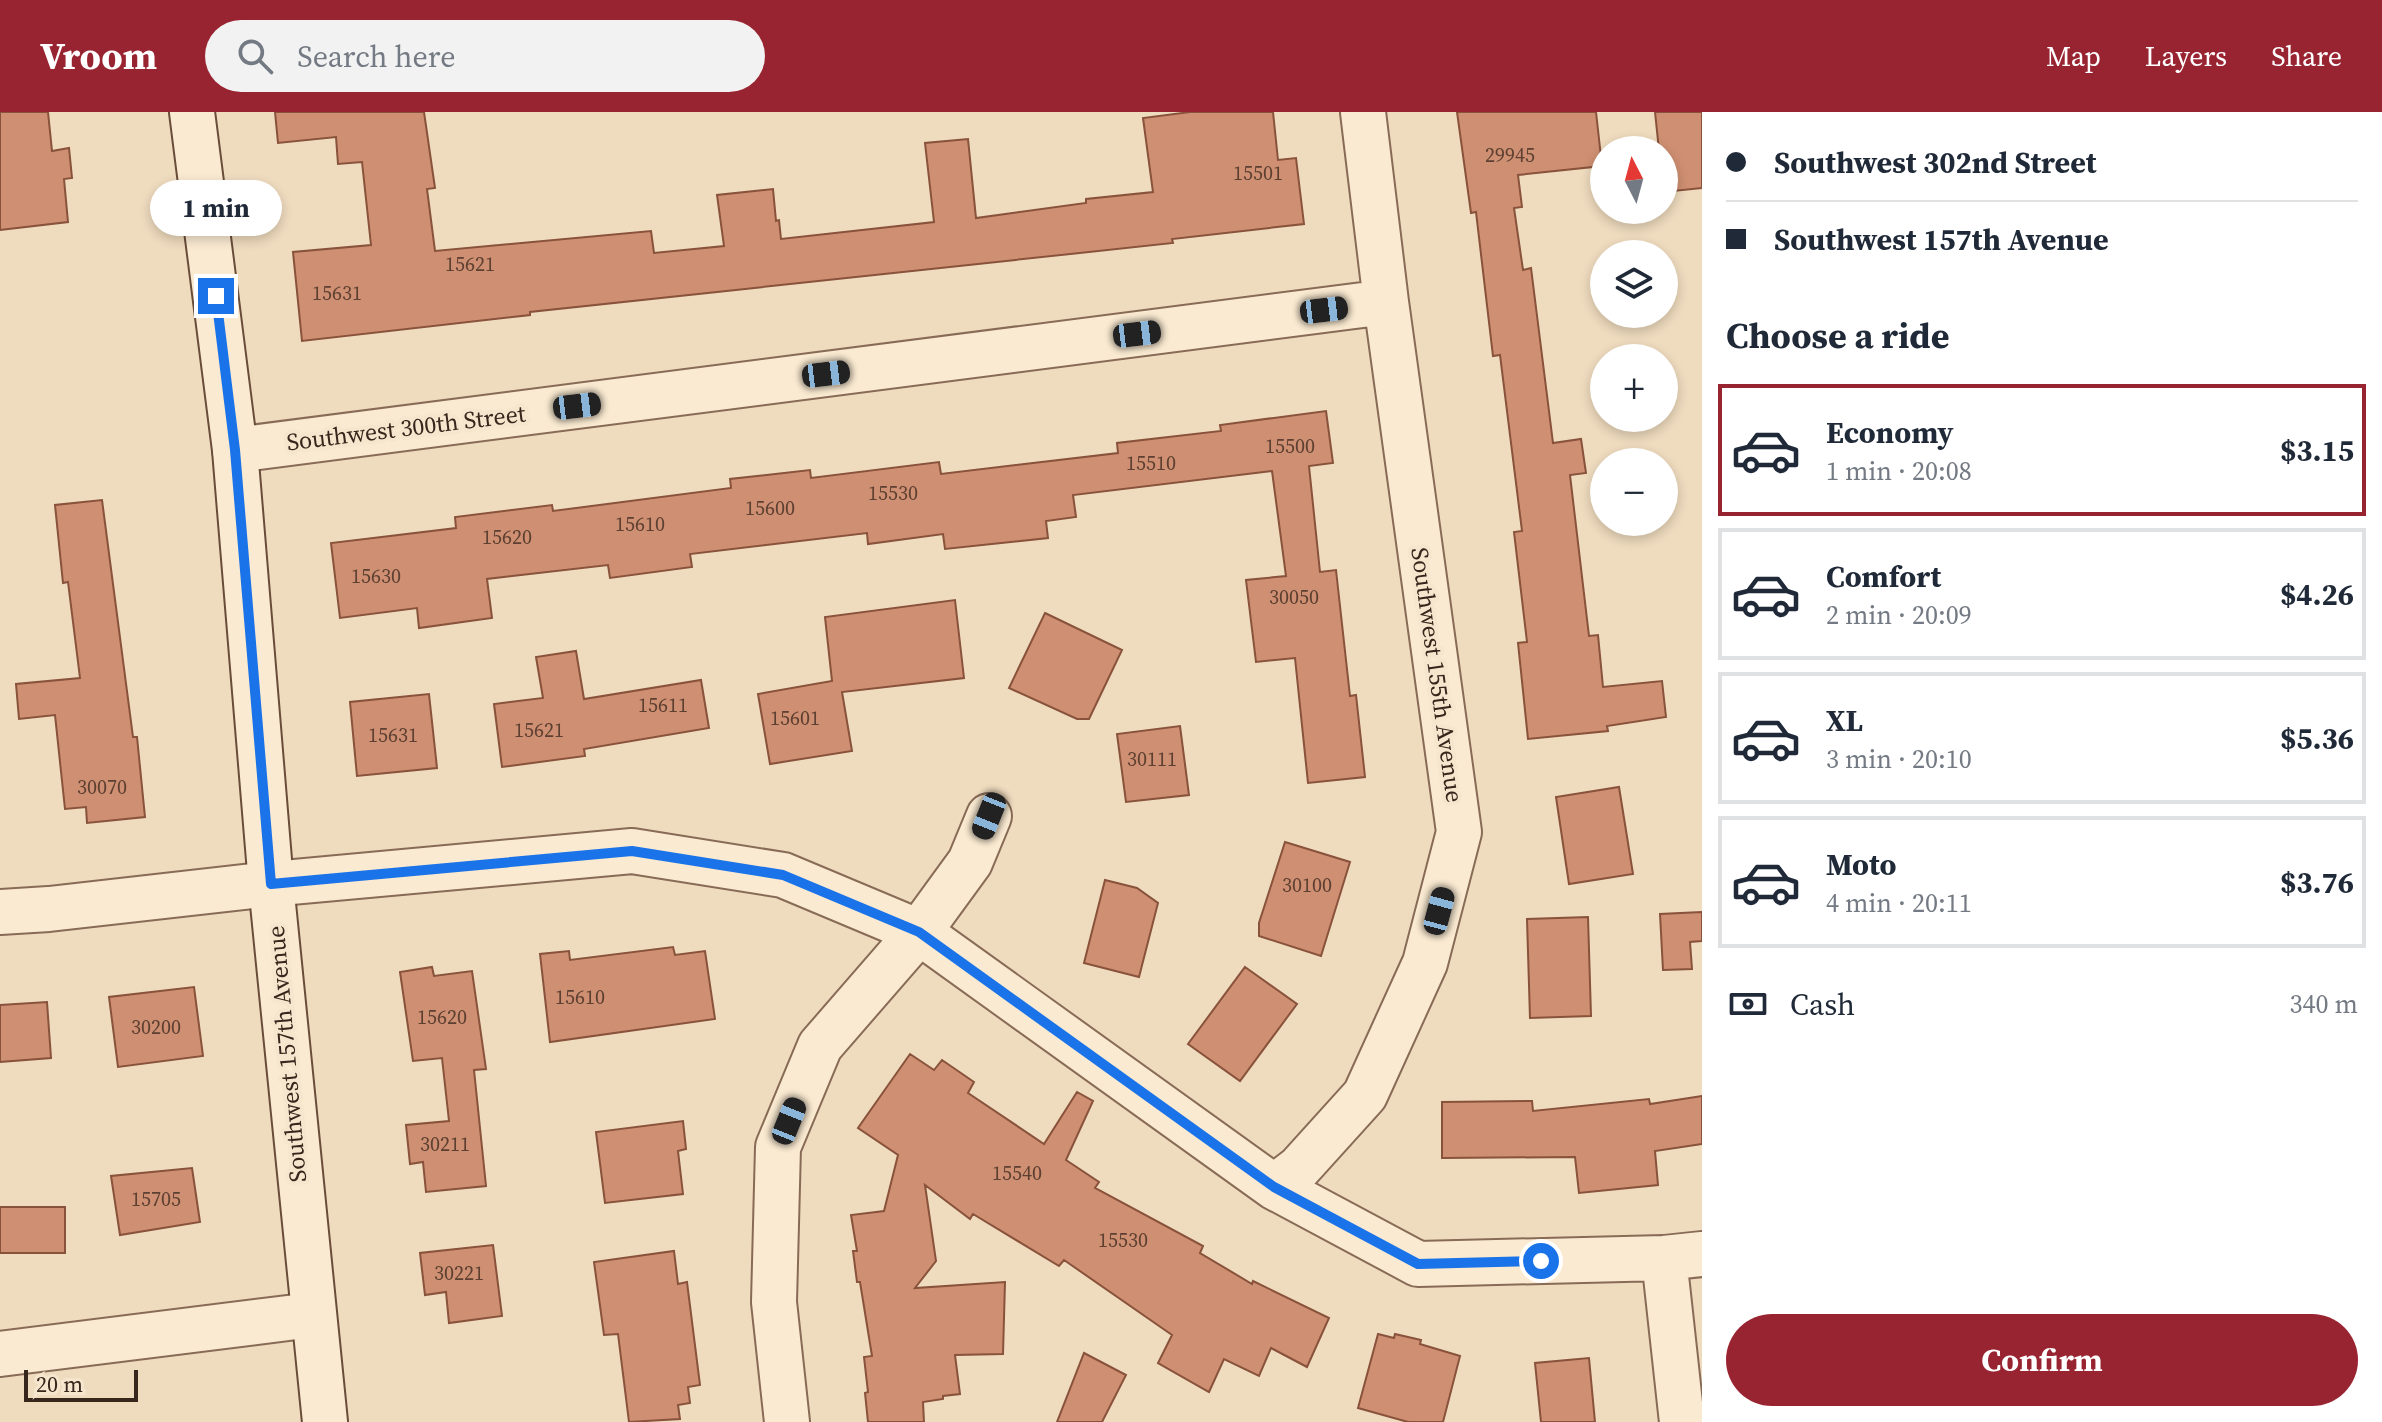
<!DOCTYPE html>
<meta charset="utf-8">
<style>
body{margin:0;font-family:"Source Serif 4",serif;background:#f2f2f3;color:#1f2937;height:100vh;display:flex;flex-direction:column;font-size:30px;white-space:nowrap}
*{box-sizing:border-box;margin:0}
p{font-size:26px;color:#747a83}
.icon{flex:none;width:44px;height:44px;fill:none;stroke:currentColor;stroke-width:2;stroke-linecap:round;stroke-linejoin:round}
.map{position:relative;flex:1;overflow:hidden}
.panel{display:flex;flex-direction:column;background:#fff;width:680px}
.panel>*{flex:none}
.guide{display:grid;align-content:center;height:176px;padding:0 24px;background:#fff}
.needle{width:52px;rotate:354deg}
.controls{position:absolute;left:1590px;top:24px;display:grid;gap:16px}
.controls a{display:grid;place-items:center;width:88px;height:88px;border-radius:50%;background:#fff;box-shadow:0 4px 12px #0003;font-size:40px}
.scale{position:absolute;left:24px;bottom:20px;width:114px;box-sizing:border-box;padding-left:8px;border:4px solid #37261b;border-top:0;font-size:22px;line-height:28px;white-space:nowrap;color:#37261b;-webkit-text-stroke:6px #f6e6ce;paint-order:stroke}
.end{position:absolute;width:36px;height:36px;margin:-18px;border:10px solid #1a73e8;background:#fff;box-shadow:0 0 0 4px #fff}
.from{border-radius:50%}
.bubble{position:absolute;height:56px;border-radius:28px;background:#fff;box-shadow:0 4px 12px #0003;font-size:26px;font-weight:700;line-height:56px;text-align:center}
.car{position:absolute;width:24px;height:48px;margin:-24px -12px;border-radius:10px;box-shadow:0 0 6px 2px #0007;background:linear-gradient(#222 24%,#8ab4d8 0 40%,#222 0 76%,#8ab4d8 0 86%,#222 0)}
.guide b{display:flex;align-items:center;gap:28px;height:76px;font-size:30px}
.guide b+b{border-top:2px solid #e0e1e3}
.guide i{width:20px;height:20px;background:#1f2937}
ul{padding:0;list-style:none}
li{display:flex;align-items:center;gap:24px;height:132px;margin:0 16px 12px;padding:0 8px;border:4px solid #e0e1e3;border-radius:0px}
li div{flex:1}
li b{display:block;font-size:30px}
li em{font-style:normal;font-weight:700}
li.on{border-color:#992431}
li>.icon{width:72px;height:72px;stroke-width:1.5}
h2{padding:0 24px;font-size:36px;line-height:96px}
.pay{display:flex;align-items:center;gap:20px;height:88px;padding:0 24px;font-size:30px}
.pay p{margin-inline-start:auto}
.primary-button{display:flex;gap:16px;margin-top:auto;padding:16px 24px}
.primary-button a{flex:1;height:92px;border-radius:48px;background:#992431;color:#fff;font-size:32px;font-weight:700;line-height:92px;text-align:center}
header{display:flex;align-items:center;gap:48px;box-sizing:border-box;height:112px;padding:0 40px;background:#992431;color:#fff}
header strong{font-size:38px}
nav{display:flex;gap:44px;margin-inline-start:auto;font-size:28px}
.search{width:560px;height:72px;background:#f2f2f3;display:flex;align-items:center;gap:20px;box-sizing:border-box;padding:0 28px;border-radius:44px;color:#747a83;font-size:30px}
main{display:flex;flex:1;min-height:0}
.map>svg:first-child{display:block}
.building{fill:#cf8f72;stroke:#88523b;stroke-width:2}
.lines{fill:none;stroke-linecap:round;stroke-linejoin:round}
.street-casing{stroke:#886b56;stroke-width:48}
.secondary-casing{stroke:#694d3a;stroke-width:48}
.street{stroke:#faead1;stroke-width:44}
.secondary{stroke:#faead1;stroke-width:44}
.route{stroke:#1a73e8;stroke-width:10}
.labels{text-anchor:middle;stroke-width:8;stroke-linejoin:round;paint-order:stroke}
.number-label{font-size:20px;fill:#5d4031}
.street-label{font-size:24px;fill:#37261b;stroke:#f6e6ce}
</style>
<header>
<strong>Vroom</strong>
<div class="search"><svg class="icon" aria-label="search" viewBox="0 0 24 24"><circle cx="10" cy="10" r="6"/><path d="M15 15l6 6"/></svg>Search here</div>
<nav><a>Map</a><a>Layers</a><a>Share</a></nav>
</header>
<main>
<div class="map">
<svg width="1702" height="1310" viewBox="0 0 1702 1310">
<rect width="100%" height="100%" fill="#efdbbe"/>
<path class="building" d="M0 0H48L52 39 69 36 72 66 64 67 68 110 0 118Z
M275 0H424L435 76 427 77 435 139 651 119 654 141 724 134 717 83 773 77 776 109 779 108 781 127 934 110 925 31 968 27 976 106 1086 91V87L1153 80 1143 6 1190 0H1273L1278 48 1296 46 1304 112 1172 127 1173 131 530 200V203L302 229 293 140 371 133 362 50 338 52 336 25 278 31Z
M1457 0H1596L1602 54 1518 63 1522 95 1514 96 1523 158 1531 156 1553 331 1581 327 1586 361 1570 363 1589 524 1598 523 1603 575 1662 569 1666 605 1607 614 1608 619 1528 627 1518 531 1527 530 1514 420 1522 419 1500 243 1493 244 1476 100 1471 101Z
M1655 0H1702V76L1664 80V38H1659Z
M1326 299 1333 351 1309 354 1320 460 1336 458 1350 584 1356 583 1365 665 1308 671 1295 546 1256 550 1246 468 1286 464 1272 359 1073 383 1076 405 1046 409 1048 426 945 437 943 422 868 432 867 421 690 442 692 455 610 466 608 453 487 467 492 506 419 516 417 496 340 506 331 431 456 416 455 405 552 393 553 399 731 376 730 367 810 358 811 366 939 350 941 362 1118 341 1117 331 1221 319 1220 313Z
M102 388 133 625H137L145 705 87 711 86 695 65 697 55 603 19 607 16 572 80 566 68 470 63 471 55 393Z
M955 488 964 566 842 580 852 639 770 652 758 582 832 569 825 505Z
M1045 501 1122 538 1089 607H1077L1009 576Z
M576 539 584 587 701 568 709 616 584 637 585 644 502 655 494 592 543 586 536 545Z
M429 582 437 656 357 664 350 590Z
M1180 614 1189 683 1126 690 1117 622Z
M1619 675 1633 762 1569 772 1556 685Z
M1285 730 1350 750 1321 844 1259 824V811Z
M1105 768 1137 776 1158 791 1139 865 1084 851Z
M1702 800V829L1690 830 1692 857 1663 858 1660 802Z
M1588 805 1591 904 1530 906 1527 807Z
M673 835 675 843 705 839 715 907 550 930 540 842 569 839 570 848Z
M432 855 434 864 472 859 486 957 474 958 486 1074 426 1080 423 1050 410 1052 406 1013 449 1009 442 946 413 949 400 860Z
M1245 855 1297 892 1240 969 1188 932Z
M194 875 203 944 118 955 109 885Z
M47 890 51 946 0 950V893Z
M910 942 934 958 942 948 974 970 968 981 1044 1032 1077 980 1093 989 1066 1048 1099 1070 1095 1076 1203 1134 1200 1141 1252 1172 1253 1169 1329 1206 1307 1255 1271 1236 1259 1264 1224 1247 1209 1280 1158 1251 1172 1223 1064 1148 1059 1154 973 1102 970 1107 925 1073 936 1149 915 1176 1005 1170 1003 1242 955 1243 960 1282 943 1284V1287L923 1290 924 1310H868L865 1281 868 1280 864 1245 872 1244 860 1170H857L853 1139H857L851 1103 884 1099 898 1043 858 1016Z
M1702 984V1032L1655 1039 1658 1073 1579 1081 1575 1045 1442 1046V990L1532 989 1533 999 1649 987 1650 992Z
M683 1009 686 1037 678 1039 683 1082 605 1091 596 1020Z
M192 1056 200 1110 120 1123 111 1064Z
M0 1095H65V1141H0Z
M493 1133 502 1204 449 1211 446 1180 425 1183 420 1141Z
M674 1139 678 1172 687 1170 700 1273 688 1275 690 1291 678 1293 680 1307 629 1310 618 1222 604 1223 594 1150Z
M1378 1222 1394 1226 1395 1222 1421 1228 1420 1232 1460 1244 1443 1310H1408L1358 1296Z
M1084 1241 1126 1263 1102 1310H1057Z
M1589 1246 1595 1310H1541L1535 1251Z"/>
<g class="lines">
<defs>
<path id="street" d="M235 338 1386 190
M0 800 49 797 271 772 632 739 783 763 919 820 1274 1075 1418 1152 1664 1146 1702 1142
M1274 1075 1299 1056 1365 983 1425 851 1459 720 1386 190 1363 0
M1664 1146 1682 1310
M0 1242 312 1203
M787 1310 774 1190 778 1035 820 934 919 820 970 750 989 704"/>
<path id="secondary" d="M192 0 235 338 271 772 325 1310"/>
</defs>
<use href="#street" class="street-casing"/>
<use href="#secondary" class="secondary-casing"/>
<use href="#street" class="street"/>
<use href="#secondary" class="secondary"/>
</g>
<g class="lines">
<path class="route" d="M216 184 235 338 271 772 632 739 783 763 919 820 1274 1075 1418 1152 1541 1149"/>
</g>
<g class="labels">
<g class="number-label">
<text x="1510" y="50">29945</text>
<text x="1258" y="68">15501</text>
<text x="470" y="159">15621</text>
<text x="337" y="188">15631</text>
<text x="1290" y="341">15500</text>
<text x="1151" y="358">15510</text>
<text x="893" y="388">15530</text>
<text x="770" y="403">15600</text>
<text x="640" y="419">15610</text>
<text x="507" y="432">15620</text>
<text x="376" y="471">15630</text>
<text x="1294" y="492">30050</text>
<text x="663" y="600">15611</text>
<text x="795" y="613">15601</text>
<text x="539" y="625">15621</text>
<text x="393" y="630">15631</text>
<text x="1152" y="654">30111</text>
<text x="102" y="682">30070</text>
<text x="1307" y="780">30100</text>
<text x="580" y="892">15610</text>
<text x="442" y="912">15620</text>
<text x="156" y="922">30200</text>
<text x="445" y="1039">30211</text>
<text x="1017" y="1068">15540</text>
<text x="156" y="1094">15705</text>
<text x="1123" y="1135">15530</text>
<text x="459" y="1168">30221</text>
</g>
<g class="street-label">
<text transform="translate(406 316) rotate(-7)" y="8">Southwest 300th Street</text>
<text transform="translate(1437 563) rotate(82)" y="8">Southwest 155th Avenue</text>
<text transform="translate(287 942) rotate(-95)" y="8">Southwest 157th Avenue</text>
</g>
</g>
</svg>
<div class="controls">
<a><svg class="needle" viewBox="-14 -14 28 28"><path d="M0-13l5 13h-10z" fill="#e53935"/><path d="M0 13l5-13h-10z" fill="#747a83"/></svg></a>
<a><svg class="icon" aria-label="layers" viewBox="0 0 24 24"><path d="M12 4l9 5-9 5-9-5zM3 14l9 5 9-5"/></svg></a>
<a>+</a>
<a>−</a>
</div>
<div class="scale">20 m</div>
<i class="end from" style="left:1541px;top:1149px"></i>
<i class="end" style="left:216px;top:184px"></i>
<div class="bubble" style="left:150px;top:68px;width:132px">1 min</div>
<i class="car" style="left:1324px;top:198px;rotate:83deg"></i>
<i class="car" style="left:1137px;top:222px;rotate:83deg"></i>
<i class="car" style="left:826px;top:262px;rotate:83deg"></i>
<i class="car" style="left:577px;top:294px;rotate:83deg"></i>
<i class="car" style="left:989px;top:704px;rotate:202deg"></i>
<i class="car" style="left:1439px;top:799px;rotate:15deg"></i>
<i class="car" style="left:789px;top:1009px;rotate:22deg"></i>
</div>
<section class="panel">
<div class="guide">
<b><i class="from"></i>Southwest 302nd Street</b>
<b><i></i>Southwest 157th Avenue</b>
</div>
<h2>Choose a ride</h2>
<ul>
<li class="on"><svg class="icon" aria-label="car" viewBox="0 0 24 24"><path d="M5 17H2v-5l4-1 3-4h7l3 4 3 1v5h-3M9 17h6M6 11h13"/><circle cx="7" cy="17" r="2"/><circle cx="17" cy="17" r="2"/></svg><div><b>Economy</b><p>1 min · 20:08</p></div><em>$3.15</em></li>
<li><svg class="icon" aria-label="car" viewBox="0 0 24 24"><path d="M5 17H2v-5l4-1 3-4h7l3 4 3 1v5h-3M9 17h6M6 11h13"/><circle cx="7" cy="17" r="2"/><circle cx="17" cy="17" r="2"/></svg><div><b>Comfort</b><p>2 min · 20:09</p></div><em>$4.26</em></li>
<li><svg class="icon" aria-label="car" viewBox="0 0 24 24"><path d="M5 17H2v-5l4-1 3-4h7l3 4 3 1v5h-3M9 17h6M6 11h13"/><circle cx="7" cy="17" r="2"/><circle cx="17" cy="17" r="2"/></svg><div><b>XL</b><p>3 min · 20:10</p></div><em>$5.36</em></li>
<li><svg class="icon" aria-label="car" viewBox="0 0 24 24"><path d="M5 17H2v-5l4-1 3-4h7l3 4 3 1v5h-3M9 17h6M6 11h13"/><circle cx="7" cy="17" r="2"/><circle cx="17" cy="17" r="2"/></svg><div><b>Moto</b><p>4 min · 20:11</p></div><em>$3.76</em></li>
</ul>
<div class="pay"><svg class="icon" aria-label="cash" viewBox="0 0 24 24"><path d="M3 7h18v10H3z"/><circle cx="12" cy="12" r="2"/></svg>Cash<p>340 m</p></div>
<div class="primary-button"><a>Confirm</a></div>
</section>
</main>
